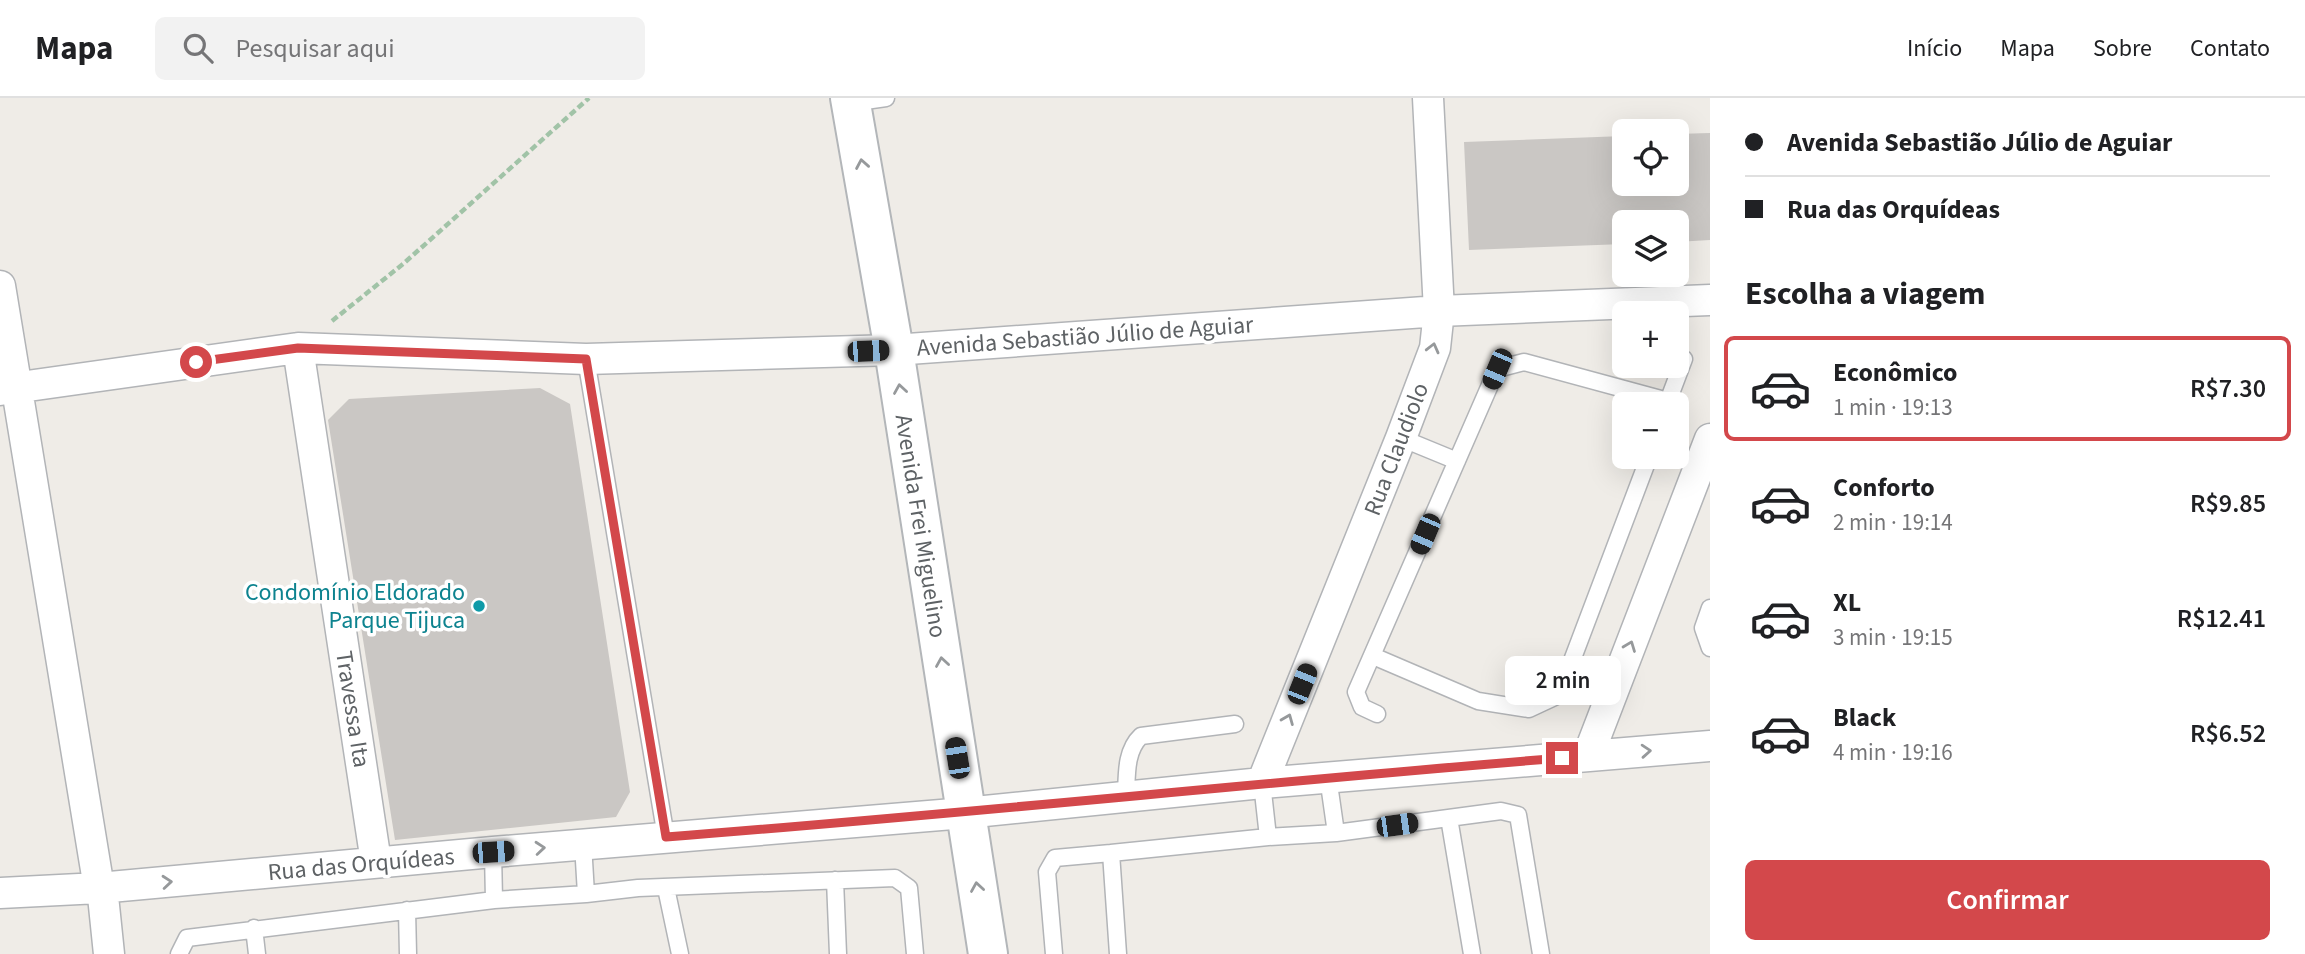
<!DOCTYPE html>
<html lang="pt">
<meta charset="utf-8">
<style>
body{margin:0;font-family:"Source Sans 3",sans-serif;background:#f2f2f2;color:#202124;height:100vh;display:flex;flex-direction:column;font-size:26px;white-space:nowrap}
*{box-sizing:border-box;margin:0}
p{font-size:23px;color:#757577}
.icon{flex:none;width:38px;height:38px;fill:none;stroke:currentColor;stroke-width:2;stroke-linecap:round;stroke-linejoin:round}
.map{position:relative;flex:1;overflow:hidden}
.side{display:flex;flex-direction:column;background:#fff;width:595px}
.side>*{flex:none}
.guide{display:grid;align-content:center;height:154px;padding:0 35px;background:#fff}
.fabs{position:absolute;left:1612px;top:21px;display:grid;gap:14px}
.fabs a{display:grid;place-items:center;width:77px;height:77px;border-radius:10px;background:#fff;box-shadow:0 7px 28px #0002;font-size:35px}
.end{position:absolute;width:32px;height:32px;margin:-16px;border:9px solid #d3484b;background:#fff;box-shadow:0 0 0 4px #fff}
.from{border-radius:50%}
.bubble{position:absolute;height:49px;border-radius:10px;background:#fff;box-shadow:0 7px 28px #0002;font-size:23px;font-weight:600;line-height:49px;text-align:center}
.car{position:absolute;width:21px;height:42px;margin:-21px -10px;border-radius:9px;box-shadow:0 0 5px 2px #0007;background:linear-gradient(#222 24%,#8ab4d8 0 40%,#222 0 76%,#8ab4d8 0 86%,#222 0)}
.guide b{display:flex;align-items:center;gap:24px;height:66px;font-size:26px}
.guide b+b{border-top:2px solid #e0e0e0}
.guide i{width:18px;height:18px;background:#202124}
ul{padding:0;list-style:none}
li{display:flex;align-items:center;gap:21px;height:105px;margin:0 14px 10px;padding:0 21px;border:4px solid transparent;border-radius:10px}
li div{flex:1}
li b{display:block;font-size:26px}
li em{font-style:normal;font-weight:600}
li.on{border-color:#d3484b}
li>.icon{width:63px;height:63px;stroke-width:1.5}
h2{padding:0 35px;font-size:32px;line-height:84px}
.primary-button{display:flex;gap:14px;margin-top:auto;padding:14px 35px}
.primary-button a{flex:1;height:80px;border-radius:10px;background:#d3484b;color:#fff;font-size:28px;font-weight:600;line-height:80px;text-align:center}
header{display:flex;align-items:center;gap:42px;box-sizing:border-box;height:98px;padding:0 35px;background:#fff;border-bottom:2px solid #e0e0e0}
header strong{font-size:33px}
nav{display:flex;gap:38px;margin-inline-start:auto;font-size:24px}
.search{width:490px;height:63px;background:#f2f2f2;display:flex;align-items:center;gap:18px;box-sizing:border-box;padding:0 24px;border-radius:10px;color:#757577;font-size:26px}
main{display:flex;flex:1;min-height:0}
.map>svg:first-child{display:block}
.building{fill:#cac7c4}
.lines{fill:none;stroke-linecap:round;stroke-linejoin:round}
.lane-casing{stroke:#b2b4b7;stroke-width:19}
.street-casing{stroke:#b2b4b7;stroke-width:33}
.secondary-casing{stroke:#b3b6b9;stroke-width:42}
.path{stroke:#a1c3a7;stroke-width:4.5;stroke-dasharray:7 3.5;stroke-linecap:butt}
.lane{stroke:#fff;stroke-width:16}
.street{stroke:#fff;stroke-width:30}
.secondary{stroke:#fff;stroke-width:38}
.oneway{stroke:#96999b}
.route{stroke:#d3484b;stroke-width:9}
.culture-dot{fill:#0f9aa8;stroke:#fff;stroke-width:2.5}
.labels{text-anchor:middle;stroke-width:7;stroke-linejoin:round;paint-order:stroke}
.street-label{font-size:24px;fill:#5e6265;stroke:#fff}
.culture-label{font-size:24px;fill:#0d838f;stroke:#fff;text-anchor:end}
</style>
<header>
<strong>Mapa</strong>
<div class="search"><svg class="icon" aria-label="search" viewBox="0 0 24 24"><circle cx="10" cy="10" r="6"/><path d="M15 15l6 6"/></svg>Pesquisar aqui</div>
<nav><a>Início</a><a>Mapa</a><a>Sobre</a><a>Contato</a></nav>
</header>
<main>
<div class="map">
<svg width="1710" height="856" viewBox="0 0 1710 856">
<rect width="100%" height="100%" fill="#efece7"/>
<path class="building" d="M1710 35V142L1676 144V124H1624V146L1469 152 1464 44 1624 38V86H1676V36Z
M540 290 570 306 630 694 616 719 395 742 328 322 349 301Z"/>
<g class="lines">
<defs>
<path id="lane" d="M851 5 886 0
M586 261 666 739
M1667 306 1684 261
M1401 340 1457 363
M1710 510 1703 530 1710 550
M1373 558 1478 603 1529 611 1559 597 1649 359
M1377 616 1362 609 1356 594 1497 271 1524 264 1668 303
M1328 679 1336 735
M1262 685 1268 739
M1126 698C1127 678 1125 653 1141 638L1235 626
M1449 720 1472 856
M583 746 586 796
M493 754 494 802
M835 782 838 856
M666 790 680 856
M407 812 408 856
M254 830 257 856
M179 856 187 840 494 802 586 796 638 790 895 780 909 790 915 856
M1054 856 1047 774 1055 760 1111 755
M1118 856 1111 755 1268 739 1336 735 1501 713 1518 717 1541 856"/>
<path id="street" d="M0 188 99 790 103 798 109 856
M298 250 376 764
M0 292 298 250 586 261 894 252 1439 213 1710 202
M1588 658 1710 341
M1262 685 1401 340 1435 250 1439 213 1428 0
M0 795 99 790 493 754 965 715 1262 685 1710 648"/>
<path id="secondary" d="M850 0 894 252 988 856"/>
</defs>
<use href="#lane" class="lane-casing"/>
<use href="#street" class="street-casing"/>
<use href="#secondary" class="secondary-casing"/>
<path class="path" d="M332 223 403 166 589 0"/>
<use href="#lane" class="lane"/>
<use href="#street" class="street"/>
<use href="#secondary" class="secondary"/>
</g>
<defs><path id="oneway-chevron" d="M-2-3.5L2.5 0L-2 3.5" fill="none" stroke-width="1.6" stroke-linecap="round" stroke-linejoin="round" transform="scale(1.75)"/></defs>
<g class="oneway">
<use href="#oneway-chevron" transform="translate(862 66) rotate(-100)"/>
<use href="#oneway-chevron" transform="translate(1433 250) rotate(-76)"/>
<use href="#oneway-chevron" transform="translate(900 291) rotate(-99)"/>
<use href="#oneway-chevron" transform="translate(1630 548) rotate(-69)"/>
<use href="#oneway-chevron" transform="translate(942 564) rotate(-99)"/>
<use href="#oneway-chevron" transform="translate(1288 621) rotate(-68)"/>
<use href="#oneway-chevron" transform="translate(1646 653) rotate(-4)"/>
<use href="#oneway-chevron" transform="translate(540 750) rotate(-5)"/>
<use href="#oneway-chevron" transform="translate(167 784) rotate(-5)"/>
<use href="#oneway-chevron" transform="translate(977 789) rotate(-99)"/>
</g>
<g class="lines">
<path class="route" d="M196 264 298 250 586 261 666 739C965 716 1263 684 1562 660"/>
</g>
<circle class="culture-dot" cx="479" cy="508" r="7"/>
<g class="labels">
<g class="street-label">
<text transform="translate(1085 238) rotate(-4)" y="8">Avenida Sebastião Júlio de Aguiar</text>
<text transform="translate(1396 351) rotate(-69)" y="8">Rua Claudiolo</text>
<text transform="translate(921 428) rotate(81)" y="8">Avenida Frei Miguelino</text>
<text transform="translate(353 611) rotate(81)" y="8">Travessa Ita</text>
<text transform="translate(361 766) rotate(-5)" y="8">Rua das Orquídeas</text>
</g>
<g class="culture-label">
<text x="465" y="502">Condomínio Eldorado<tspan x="465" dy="28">Parque Tijuca</tspan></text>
</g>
</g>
</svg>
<div class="fabs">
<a><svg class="icon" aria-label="locate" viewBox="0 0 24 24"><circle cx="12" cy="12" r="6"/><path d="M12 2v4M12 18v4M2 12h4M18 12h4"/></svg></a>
<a><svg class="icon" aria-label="layers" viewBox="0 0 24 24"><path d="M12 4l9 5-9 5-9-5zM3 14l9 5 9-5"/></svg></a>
<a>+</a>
<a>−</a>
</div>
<i class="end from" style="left:196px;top:264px"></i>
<i class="end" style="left:1562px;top:660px"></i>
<div class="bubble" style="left:1505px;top:558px;width:116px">2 min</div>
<i class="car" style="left:868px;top:253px;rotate:88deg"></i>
<i class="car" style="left:1497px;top:271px;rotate:203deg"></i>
<i class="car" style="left:1425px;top:436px;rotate:203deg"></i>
<i class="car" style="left:1302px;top:586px;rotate:22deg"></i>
<i class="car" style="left:957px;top:660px;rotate:351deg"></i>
<i class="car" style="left:1397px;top:727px;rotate:82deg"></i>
<i class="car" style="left:493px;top:754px;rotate:86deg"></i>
</div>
<section class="side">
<div class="guide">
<b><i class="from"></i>Avenida Sebastião Júlio de Aguiar</b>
<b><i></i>Rua das Orquídeas</b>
</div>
<h2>Escolha a viagem</h2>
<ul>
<li class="on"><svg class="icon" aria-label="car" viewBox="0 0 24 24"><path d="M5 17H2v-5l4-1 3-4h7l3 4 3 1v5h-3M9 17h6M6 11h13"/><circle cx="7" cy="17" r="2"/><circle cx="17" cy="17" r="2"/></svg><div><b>Econômico</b><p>1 min · 19:13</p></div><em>R$7.30</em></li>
<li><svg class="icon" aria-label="car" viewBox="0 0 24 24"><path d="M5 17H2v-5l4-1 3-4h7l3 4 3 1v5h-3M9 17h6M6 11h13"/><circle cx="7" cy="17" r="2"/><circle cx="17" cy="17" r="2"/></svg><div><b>Conforto</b><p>2 min · 19:14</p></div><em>R$9.85</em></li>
<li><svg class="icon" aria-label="car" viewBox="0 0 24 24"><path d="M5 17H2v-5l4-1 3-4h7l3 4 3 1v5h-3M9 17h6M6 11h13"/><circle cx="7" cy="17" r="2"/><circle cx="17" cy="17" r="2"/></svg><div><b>XL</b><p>3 min · 19:15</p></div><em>R$12.41</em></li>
<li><svg class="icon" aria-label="car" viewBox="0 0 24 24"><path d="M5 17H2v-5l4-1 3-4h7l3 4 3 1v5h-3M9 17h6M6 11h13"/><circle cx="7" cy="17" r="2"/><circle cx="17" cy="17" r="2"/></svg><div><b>Black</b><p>4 min · 19:16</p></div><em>R$6.52</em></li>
</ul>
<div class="primary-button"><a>Confirmar</a></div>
</section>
</main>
